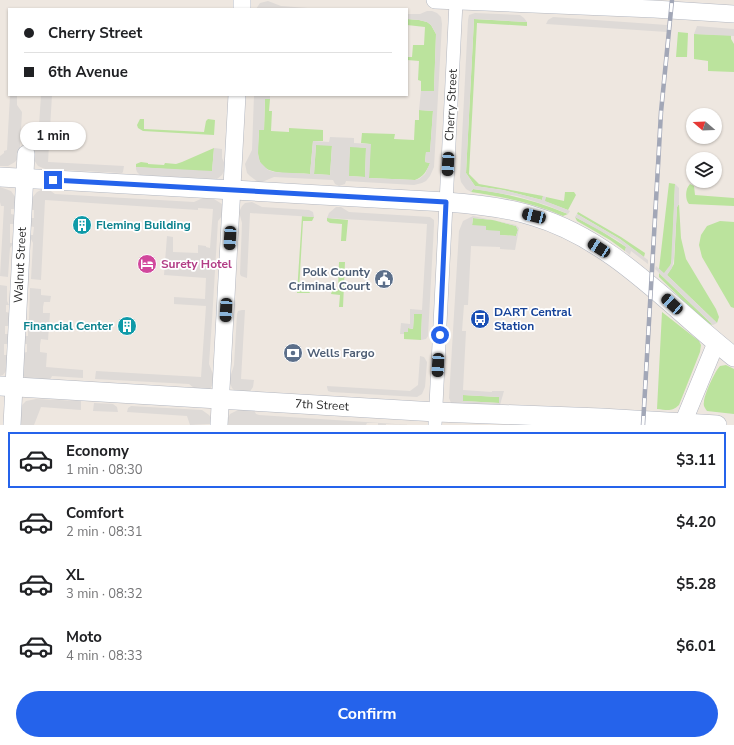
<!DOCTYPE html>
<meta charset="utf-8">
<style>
body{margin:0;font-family:"Nunito Sans",sans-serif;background:#f6f6f6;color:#202124;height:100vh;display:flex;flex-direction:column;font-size:15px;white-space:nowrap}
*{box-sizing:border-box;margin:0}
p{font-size:13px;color:#757577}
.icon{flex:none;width:22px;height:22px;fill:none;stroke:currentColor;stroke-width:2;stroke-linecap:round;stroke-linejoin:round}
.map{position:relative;height:425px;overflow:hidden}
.sheet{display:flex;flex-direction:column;background:#fff;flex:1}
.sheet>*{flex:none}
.top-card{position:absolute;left:8px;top:8px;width:400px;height:88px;border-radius:0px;box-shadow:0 1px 3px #0004;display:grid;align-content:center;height:88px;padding:0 16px;background:#fff}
.needle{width:26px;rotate:289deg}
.fabs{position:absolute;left:686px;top:108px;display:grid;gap:8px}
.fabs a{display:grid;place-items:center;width:36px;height:36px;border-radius:50%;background:#fff;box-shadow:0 1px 3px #0004;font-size:20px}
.end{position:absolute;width:18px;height:18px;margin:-9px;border:5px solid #2563eb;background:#fff;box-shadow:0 0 0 2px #fff}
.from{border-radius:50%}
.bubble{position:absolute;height:28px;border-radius:14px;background:#fff;box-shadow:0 1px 3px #0004;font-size:13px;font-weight:700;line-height:28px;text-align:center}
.car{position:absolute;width:12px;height:24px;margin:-12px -6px;border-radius:5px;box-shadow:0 0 3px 1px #0007;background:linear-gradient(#222 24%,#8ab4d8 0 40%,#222 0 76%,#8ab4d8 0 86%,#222 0)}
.top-card b{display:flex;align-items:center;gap:14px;height:38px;font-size:15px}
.top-card b+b{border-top:1px solid #e0e0e0}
.top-card i{width:10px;height:10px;background:#202124}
ul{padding:7px 0 0;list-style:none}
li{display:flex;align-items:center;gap:12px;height:56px;margin:0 8px 6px;padding:0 8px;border:2px solid transparent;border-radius:0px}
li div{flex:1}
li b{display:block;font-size:15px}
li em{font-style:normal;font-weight:700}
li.current{border-color:#2563eb}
li>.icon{width:36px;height:36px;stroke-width:1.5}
.action{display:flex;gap:8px;margin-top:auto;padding:8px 16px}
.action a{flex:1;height:46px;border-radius:24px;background:#2563eb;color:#fff;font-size:16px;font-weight:700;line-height:46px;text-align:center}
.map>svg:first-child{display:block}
.green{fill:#bbe39d}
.plaza{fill:#dedad7;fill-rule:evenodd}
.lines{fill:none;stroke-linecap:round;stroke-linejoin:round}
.minor-casing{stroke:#b3b7c0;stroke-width:14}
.tertiary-casing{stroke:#b3b7c0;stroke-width:18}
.secondary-casing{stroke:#b3b7c0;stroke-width:20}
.minor{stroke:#fff;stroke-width:13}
.tertiary{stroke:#fff;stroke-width:17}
.secondary{stroke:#fff;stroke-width:19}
.rail-casing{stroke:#a2a7b7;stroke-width:4.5}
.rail{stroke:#fff;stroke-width:3;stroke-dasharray:9;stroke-linecap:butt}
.route{stroke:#2563eb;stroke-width:5}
.labels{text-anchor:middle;stroke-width:3.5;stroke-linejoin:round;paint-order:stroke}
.street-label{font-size:12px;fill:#2d2d2d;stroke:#fff}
.culture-label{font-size:12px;font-weight:bold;fill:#0d838f;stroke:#fff;text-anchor:start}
.hotel-label{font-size:12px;font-weight:bold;fill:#b23c85;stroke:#fff;text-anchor:start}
.service-label{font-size:12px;font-weight:bold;fill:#4e5e75;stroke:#fff;text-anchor:end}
.transit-label{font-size:12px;font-weight:bold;fill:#164399;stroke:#fff;text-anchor:start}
</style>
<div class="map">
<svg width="734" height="425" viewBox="0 0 734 425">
<rect width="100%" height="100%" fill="#eee7e0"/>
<path class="green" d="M407 19 419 20 427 22 431 25 436 34 434 91H421V81L418 80 419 61 407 60V57H412L413 45H424L425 27 407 25Z
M474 19 527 22V26L477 23 469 174 479 184 543 196 542 200 503 190 475 186 466 173Z
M678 32 688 33 687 57H676Z
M694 34 731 35V39L734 44V72L708 71V61L694 59Z
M265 99H270L269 111H272L271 131 289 132V128L323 130V141H313L310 174C297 173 266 176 260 162 256 153 259 139 259 130H264Z
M419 110 433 111 430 153 426 152 425 162 430 163C427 171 423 177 415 180L369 178 370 144 361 143 362 133 395 134 394 139 414 140 415 120H419Z
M140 119H144V129L204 132 206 121 208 119 215 120 214 135 143 131 138 128 137 125Z
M316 145H332L330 175 314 174Z
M350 146 366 148 365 177 348 176Z
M214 148 212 172 136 167V164L141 162 148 163V164L164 165 165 163 176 164 182 162Z
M669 183 675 184 672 259 670 267 664 274 659 269Z
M690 184 694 186 695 195 734 198V206L689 204C685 199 685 189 690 184Z
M473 189C506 193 537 201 568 214L563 216C534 203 503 197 471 192Z
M565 192H574L576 195 568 210 544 201 546 197 564 201Z
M679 204 681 238 686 259 716 309 719 317 717 323 667 275 674 264 677 207Z
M578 212 621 237 645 253 644 257 620 239 577 214Z
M302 216 314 217 312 221H303L299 290 309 291 310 293H297Z
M575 217 598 229 626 247 625 251 610 240 577 221Z
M327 218 348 220 346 241H341L342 224 330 223 327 221Z
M473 218 493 220 516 226 518 230 516 236 500 235 486 230V226H472Z
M720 221 734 222V308L731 307 702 257 699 245 701 235 707 226Z
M339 262H345L343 307H339L340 295 331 294 332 291H338Z
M659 273 663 277 713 325 706 323 659 277Z
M662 312 699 341 701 345 700 352 679 405C672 412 667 410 657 409Z
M414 314H422L421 340 404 339V332L408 328 413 329Z
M726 365 734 369V414L707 411C705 408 703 406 704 402 704 395 715 371 720 366Z
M463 395 499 397V403L463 401Z"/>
<path class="plaza" d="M268 1 281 6 321 9H256L260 3Z
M427 11H432L437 13 441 17 442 24 434 167 430 176 426 181 422 183 414 185 346 181 345 184 339 186 335 184 333 180 274 177 262 182H258L250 176 247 173 245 164 252 150 254 95H270V99H265L264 130H259L258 154 260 162 268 170 274 172 310 174 313 141 329 142 330 137 354 138V143L371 144 369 178 415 180 419 179 425 174 430 163 425 162 426 152H430L433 111 419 110 421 91H434L436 34 431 25 427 22 419 20 407 19V14H420ZM316 145 332 146 330 175 314 174ZM350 147 366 148 365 177 349 176Z
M475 13 520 15 524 18 527 22 474 19 466 173 475 186 503 190 542 200 543 196 546 197 545 201 568 210 570 211 568 214 546 205 517 196 473 189 471 192 466 189 461 182 460 177 468 20 469 15Z
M553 17 667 25V32L546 24 548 20Z
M697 26 734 29V36L694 34Z
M10 95H17V105L22 112 20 148 18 158 15 162 8 166H0V156L4 153V151L7 150Z
M41 95H52L48 162 124 166 123 172 122 173 45 169 38 166 34 160 33 153 34 131 39 125Z
M214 148 222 149V158L226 167 222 175 217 179 140 175 137 172 136 169V167L212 171Z
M675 184 679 188V204L677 207 674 258 672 268 667 275 717 323 713 325 655 269 656 266 664 273 671 264Z
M0 187 11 191 16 198V209H11V214L16 215 15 224H10V243H14L10 248 8 277 0 276 4 206H1L0 202Z
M43 189H48L55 194 194 202 203 198 214 199 222 204V216L218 221 212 320 209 364 213 374 214 381 211 388 207 390 198 391 189 384 95 379 96 371 201 377 206 306 174 304V297L205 299 206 278 164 275 167 236 173 237V252L198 253V245L206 246V247L210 248 213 209 198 208V210L45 200 41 280 31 279 33 243 29 235H33L34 227 29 226V218H34V210H30L31 199 37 192Z
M252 202 262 207 309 210 313 212 314 217 250 213 247 278 241 276 240 274 242 223 239 212 242 206 245 203Z
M336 207H341L349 212 430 217 434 220V225L428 336 426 339 421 340 422 314H414L413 329 408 328V332H404V334H400L401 323 410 324V309L422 310 427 224 327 218 329 213Z
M577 214 620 239 648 260V264L631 251 630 255 625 251 626 247 617 240 575 217Z
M473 216 516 225 519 228 515 250 500 249V247L471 246 468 305H464L462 331H466L463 390 492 392V391H504L500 405 453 404 451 403 449 398 459 231 463 221ZM473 218 493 220 516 226 518 230 516 236 500 235V231L486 230V226L472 225ZM463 395 499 397V403L463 401Z
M0 285 7 286V301L9 305H6V312L10 313 9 326H5V334H9L8 344H4V355H8L6 371 3 375 0 376Z
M30 288 41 289V295L51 296 50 302H44L43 307V313H50L48 340 41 339 40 345V352L47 353 46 367 83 370V378L52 376 50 380 25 378 22 374V353L27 352V344H23V336H28V325H24L29 319Z
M242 310H245L241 379 254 380 253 387 249 393 235 391 232 388 229 381 234 365 237 314 238 311Z
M420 356 424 357 427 362 425 387 422 394 417 397 331 392 328 391 327 387V386L410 391 418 385Z
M36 399 81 401V410L41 407 34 425H18L21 406 26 401Z
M94 403 113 404 117 407 118 412 93 411Z
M131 406 202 410 209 415 211 418 210 424 190 425 187 416 127 412 128 408Z
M238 410H254L256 414 259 415 411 425 386 424V425H378V423H367L366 425H228V418L230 414Z"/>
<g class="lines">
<defs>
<path id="minor" d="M435 425 456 2"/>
<path id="tertiary" d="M435 0 654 9 734 14
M242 9V0
M683 423 716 343
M12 425 26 154
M219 425 237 95"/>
<path id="secondary" d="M0 177 446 202C475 204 505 207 533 216 614 240 670 307 734 357
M0 386 436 412 601 418 717 425"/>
</defs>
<use href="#minor" class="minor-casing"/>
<use href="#tertiary" class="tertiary-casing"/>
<use href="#secondary" class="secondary-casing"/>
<use href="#minor" class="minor"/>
<use href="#tertiary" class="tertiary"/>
<use href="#secondary" class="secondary"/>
<defs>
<path id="rail" d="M643 425 658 166 661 112 672 0"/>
</defs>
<use href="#rail" class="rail-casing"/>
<use href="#rail" class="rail"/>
</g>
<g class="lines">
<path class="route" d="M53 180 446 202 440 335"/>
</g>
<defs>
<symbol id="building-disc" viewBox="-11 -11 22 22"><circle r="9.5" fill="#0f9aa8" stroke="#fff"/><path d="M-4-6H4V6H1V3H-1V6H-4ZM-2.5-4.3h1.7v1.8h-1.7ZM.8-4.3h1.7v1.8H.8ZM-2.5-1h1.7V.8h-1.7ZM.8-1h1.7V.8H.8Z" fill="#fff"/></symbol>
<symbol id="hotel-disc" viewBox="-11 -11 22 22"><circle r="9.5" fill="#d1479c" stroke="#fff"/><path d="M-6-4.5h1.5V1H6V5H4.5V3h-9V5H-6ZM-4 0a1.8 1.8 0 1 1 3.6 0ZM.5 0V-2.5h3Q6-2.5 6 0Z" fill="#fff"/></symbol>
<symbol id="civic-disc" viewBox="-11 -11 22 22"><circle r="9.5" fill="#5c6f8a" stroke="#fff"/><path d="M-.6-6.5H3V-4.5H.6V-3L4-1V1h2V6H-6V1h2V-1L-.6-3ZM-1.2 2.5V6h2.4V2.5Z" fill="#fff"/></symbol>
<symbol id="bus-disc" viewBox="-11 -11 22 22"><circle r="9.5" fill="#1a4fb4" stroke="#fff"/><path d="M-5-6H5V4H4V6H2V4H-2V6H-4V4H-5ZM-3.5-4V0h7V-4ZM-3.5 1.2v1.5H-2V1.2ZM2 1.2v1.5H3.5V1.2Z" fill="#fff"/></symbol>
<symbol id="bank-disc" viewBox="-11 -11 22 22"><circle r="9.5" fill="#5c6f8a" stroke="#fff"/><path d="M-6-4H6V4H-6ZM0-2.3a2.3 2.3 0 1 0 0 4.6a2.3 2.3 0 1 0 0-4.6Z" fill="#fff"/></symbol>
</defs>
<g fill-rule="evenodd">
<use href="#building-disc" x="71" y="214" width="22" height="22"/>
<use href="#hotel-disc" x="136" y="253" width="22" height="22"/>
<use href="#civic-disc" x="373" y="268" width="22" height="22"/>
<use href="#bus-disc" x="469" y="308" width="22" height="22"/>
<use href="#building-disc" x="116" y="315" width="22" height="22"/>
<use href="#bank-disc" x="282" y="342" width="22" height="22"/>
</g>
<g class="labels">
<g class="street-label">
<text transform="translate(451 105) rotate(-87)" y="4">Cherry Street</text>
<text transform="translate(20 265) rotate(-87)" y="4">Walnut Street</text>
<text transform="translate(322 405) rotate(3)" y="4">7th Street</text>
</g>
<g class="culture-label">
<text x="96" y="229">Fleming Building</text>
<text x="113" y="330" text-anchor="end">Financial Center</text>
</g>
<g class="hotel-label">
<text x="161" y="268">Surety Hotel</text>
</g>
<g class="service-label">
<text x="370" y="276">Polk County<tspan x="370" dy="14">Criminal Court</tspan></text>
<text x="307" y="357" text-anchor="start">Wells Fargo</text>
</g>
<g class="transit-label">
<text x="494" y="316">DART Central<tspan x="494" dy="14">Station</tspan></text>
</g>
</g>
</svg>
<div class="fabs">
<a><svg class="needle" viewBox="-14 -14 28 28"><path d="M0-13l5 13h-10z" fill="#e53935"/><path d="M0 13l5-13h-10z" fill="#757577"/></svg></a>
<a><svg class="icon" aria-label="layers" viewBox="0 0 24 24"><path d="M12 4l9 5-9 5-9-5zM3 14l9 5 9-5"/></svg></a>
</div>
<i class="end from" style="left:440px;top:335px"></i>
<i class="end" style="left:53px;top:180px"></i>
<div class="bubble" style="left:20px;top:122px;width:66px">1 min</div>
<i class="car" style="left:448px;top:164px;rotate:183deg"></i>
<i class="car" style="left:534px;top:216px;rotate:284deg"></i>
<i class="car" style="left:230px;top:238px;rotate:183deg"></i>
<i class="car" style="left:599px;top:248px;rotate:303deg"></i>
<i class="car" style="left:672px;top:304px;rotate:312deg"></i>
<i class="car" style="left:226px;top:310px;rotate:183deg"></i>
<i class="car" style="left:438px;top:365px;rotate:183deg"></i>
<div class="top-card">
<b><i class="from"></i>Cherry Street</b>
<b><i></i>6th Avenue</b>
</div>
</div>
<section class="sheet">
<ul>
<li class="current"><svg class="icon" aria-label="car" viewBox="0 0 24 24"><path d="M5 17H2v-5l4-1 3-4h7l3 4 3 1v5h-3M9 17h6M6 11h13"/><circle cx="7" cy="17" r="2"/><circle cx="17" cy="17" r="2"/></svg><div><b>Economy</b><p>1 min · 08:30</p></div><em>$3.11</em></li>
<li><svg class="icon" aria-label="car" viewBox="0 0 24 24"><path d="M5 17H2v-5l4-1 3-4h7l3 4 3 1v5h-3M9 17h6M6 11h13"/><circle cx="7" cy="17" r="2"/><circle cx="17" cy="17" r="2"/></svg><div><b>Comfort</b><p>2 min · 08:31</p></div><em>$4.20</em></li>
<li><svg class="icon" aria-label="car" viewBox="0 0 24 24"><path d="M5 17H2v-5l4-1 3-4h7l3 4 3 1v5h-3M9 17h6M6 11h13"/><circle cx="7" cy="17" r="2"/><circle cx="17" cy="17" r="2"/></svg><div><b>XL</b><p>3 min · 08:32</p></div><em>$5.28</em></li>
<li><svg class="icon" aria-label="car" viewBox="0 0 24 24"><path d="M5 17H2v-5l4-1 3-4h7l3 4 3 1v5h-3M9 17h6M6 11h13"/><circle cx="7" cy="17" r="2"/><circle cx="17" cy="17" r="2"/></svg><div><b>Moto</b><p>4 min · 08:33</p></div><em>$6.01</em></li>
</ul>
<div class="action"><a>Confirm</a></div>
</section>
